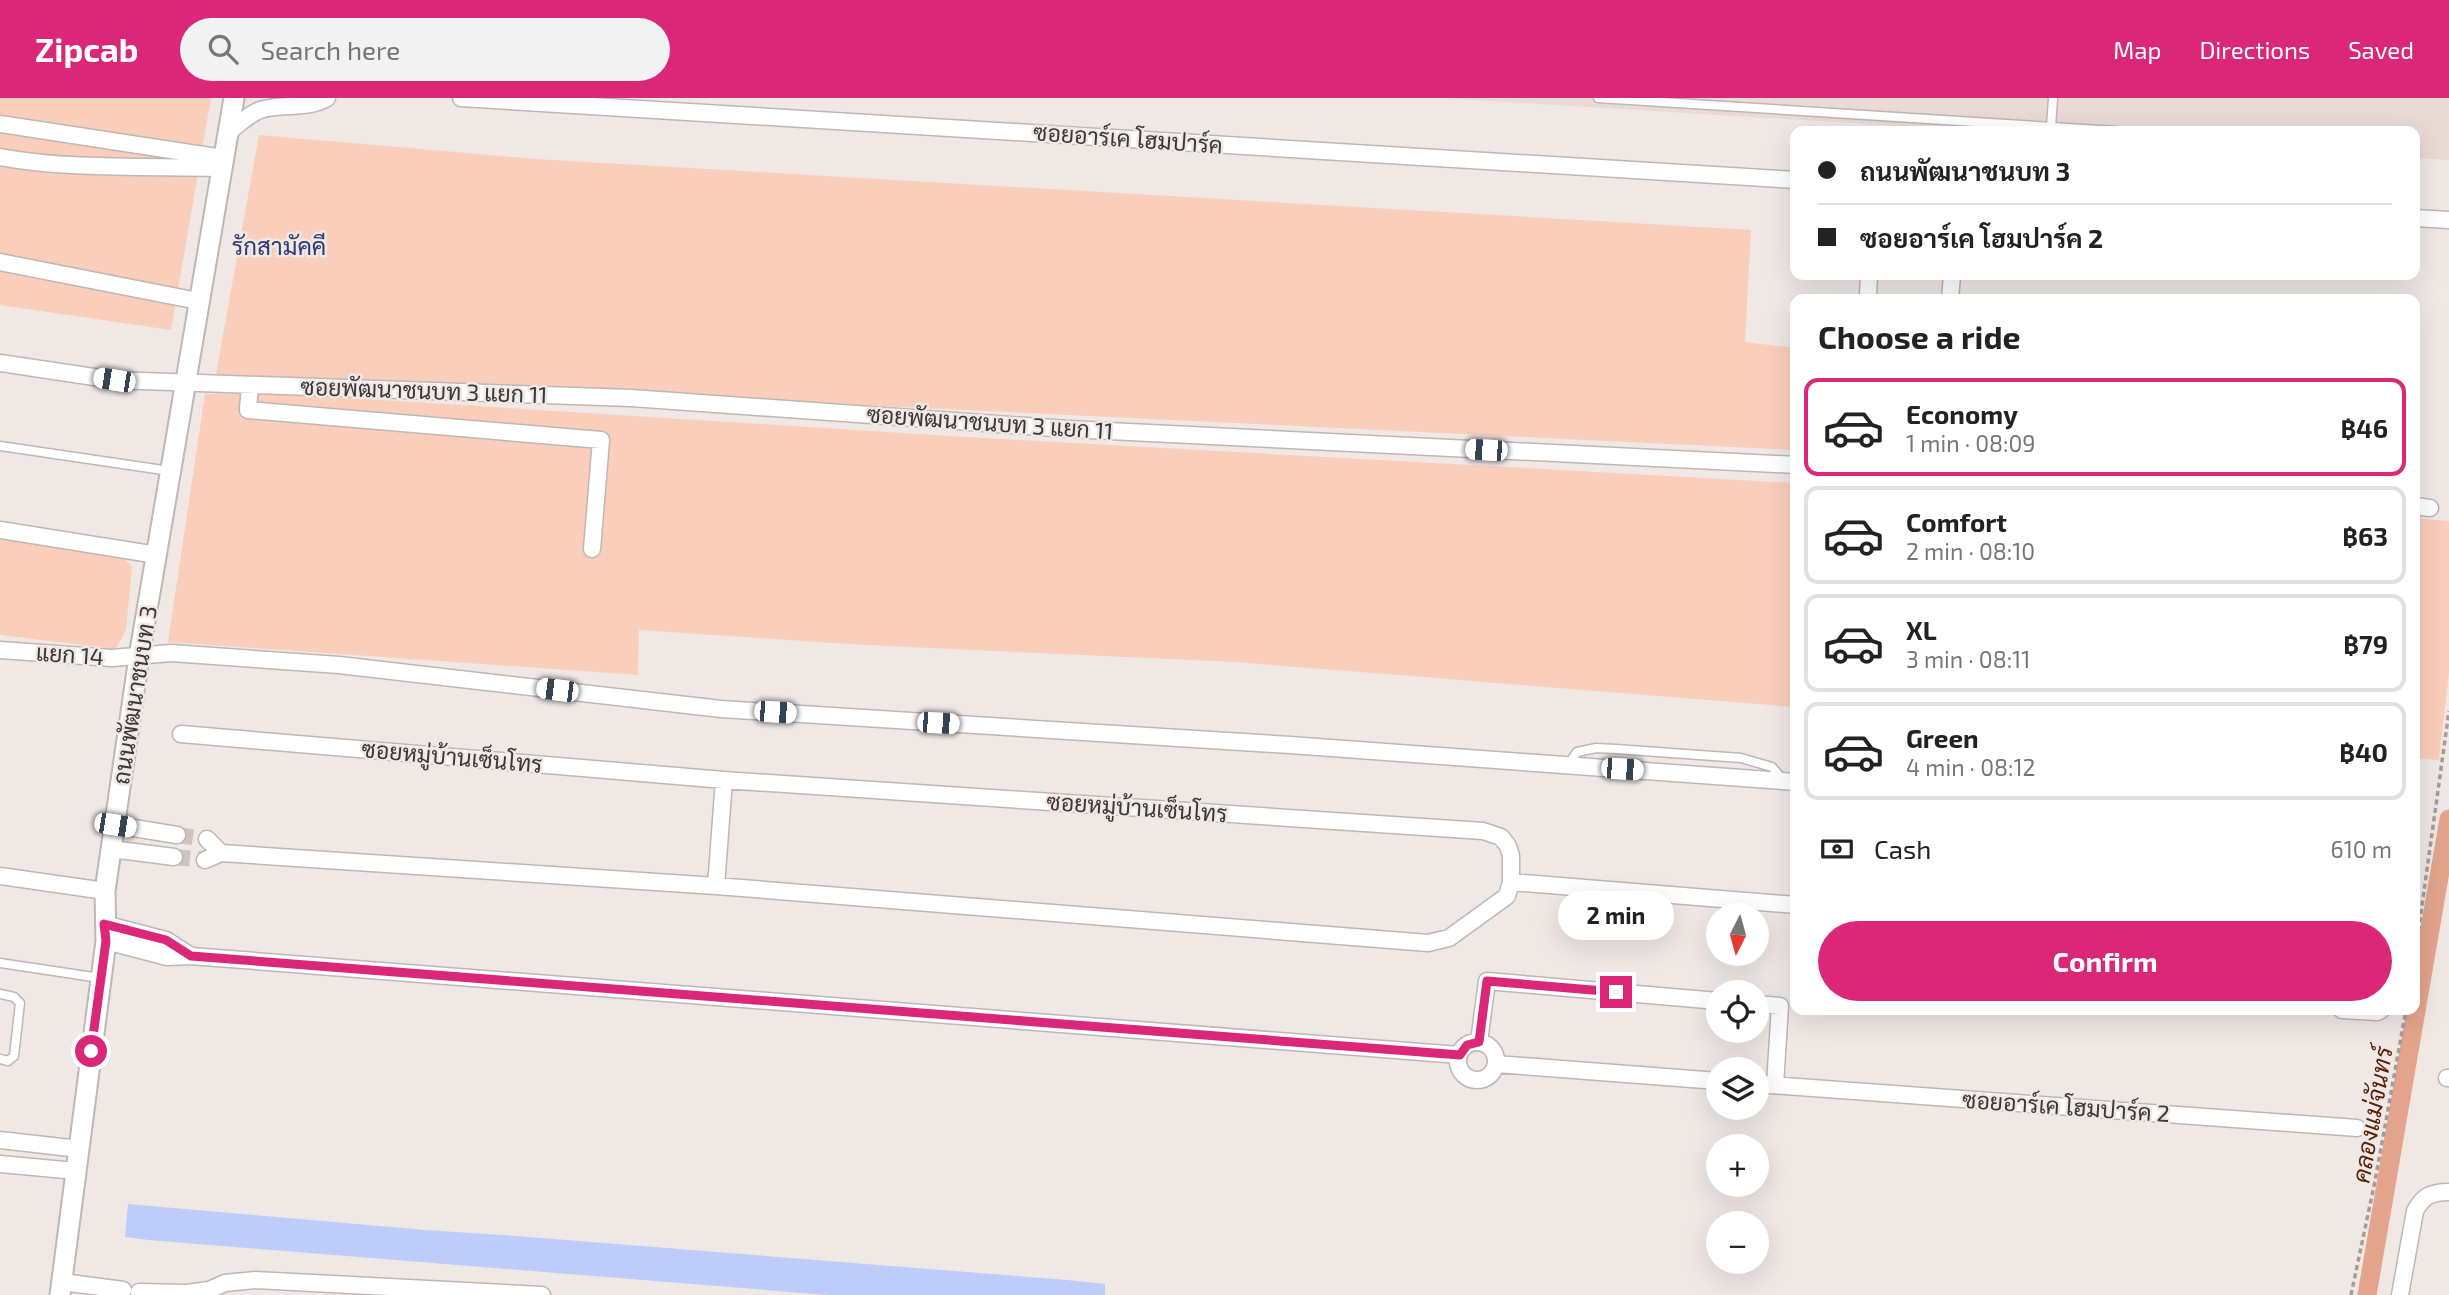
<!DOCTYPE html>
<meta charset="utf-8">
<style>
body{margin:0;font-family:"Exo 2",Sarabun,sans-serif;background:#f2f2f2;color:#222;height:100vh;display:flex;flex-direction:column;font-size:26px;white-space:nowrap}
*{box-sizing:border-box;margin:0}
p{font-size:23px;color:#767676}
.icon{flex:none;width:38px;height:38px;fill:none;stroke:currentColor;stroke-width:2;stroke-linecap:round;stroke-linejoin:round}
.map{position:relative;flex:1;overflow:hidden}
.sheet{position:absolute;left:1790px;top:196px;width:630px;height:721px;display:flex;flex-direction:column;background:#fff;border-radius:14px;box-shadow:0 7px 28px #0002}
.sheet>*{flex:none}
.hud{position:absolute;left:1790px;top:28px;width:630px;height:154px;border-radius:14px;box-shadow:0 7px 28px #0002;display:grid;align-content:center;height:154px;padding:0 28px;background:#fff}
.needle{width:46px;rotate:186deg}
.controls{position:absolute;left:1706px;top:805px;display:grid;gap:14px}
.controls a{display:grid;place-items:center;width:63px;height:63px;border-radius:50%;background:#fff;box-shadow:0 7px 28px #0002;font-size:35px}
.end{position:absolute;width:32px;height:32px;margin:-16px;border:9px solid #db2777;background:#fff;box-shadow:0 0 0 4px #fff}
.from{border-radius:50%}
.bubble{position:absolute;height:49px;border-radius:24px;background:#fff;box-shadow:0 7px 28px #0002;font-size:23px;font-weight:700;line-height:49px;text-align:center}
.car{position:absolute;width:21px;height:42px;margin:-21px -10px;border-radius:9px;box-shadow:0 0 5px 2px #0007;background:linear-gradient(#fff 24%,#345 0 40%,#fff 0 76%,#345 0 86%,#fff 0)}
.hud b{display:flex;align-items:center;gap:24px;height:66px;font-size:26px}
.hud b+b{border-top:2px solid #e0e0e0}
.hud i{width:18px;height:18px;background:#222}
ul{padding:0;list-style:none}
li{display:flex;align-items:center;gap:21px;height:98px;margin:0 14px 10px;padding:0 14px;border:4px solid #e0e0e0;border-radius:14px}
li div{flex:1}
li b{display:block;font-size:26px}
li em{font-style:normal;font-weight:700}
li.current{border-color:#db2777}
li>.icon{width:63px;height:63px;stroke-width:1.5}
h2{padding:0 28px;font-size:32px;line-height:84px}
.pay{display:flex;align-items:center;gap:18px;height:77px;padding:0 28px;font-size:26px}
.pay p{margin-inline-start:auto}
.button{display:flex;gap:14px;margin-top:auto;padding:14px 28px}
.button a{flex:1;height:80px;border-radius:42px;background:#db2777;color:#fff;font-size:28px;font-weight:700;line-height:80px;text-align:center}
header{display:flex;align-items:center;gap:42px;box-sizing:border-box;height:98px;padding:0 35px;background:#db2777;color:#fff}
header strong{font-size:33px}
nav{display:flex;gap:38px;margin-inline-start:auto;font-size:24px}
.search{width:490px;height:63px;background:#f2f2f2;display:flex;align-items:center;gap:18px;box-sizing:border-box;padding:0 24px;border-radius:38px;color:#767676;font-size:26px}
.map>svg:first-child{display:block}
.built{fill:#e9dad4}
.green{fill:#fbcdbb}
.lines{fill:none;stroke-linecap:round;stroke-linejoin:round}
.canal{stroke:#e3a48b;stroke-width:19}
.building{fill:#bdccfa}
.minor-tunnel{stroke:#cbc5c2;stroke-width:16;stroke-dasharray:16 8;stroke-linecap:butt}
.service-casing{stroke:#beb7b4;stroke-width:11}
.minor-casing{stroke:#beb7b4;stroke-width:19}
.tertiary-casing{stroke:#beb7b4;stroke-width:23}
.path{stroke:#a29c9a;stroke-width:3.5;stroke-dasharray:5 3.5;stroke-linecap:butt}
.service{stroke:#fff;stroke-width:8}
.minor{stroke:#fff;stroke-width:16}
.tertiary{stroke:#fff;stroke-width:19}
.route{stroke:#db2777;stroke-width:9}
.labels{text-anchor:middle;stroke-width:5;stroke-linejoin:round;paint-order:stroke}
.street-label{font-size:23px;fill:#3a3736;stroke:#efe8e5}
.neighbourhood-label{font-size:24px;fill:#2e3c76;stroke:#efe8e5}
.water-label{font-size:24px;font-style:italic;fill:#571f04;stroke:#efe8e5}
</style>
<header>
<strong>Zipcab</strong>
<div class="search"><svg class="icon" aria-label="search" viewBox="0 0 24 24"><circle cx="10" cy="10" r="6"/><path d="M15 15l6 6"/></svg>Search here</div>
<nav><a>Map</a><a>Directions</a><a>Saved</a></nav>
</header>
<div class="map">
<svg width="2449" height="1197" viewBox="0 0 2449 1197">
<rect width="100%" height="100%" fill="#efe8e5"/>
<path class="built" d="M1442 0H2449V62L2415 60V33H1982Z"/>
<path class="green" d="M0 0H211L171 232 0 207Z
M259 37 535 61 1751 132 1745 244 1795 250 1796 352 216 276Z
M273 295 965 339 1795 385V609L1236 564 866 547 639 532 638 577 168 544 205 296Z
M2415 420 2449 423V575L2439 662 2415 660Z
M0 441 123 459 132 469 126 532 116 551 0 537Z"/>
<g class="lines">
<path class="canal" d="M2367 1197 2449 721"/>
</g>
<path class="building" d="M128 1106 425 1132 516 1138 1067 1182 1105 1186V1197H828L149 1142 125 1139Z"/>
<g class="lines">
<path class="minor-tunnel" d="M177 737 207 741
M174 759 205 762"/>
<defs>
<path id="service" d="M1598 0 2116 33
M2051 30 2053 0
M0 348 170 373
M1568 667 1577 654 1596 650 1616 651 1741 660 1772 669 1782 681
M0 865 100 880
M0 896 14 899 20 905 14 958 8 963 0 961"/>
<path id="minor" d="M461 0 1796 82
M0 26 223 60
M227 35C237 28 249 16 260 12 282 5 306 12 327 0
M0 59C72 72 148 68 221 70
M2415 120 2449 122
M0 164 198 203
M1868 196 1869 177
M1950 201 1952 177
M0 265 114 282 631 300 1068 331 1796 367
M250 287 248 312 601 342 592 451
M2415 408 2430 410
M0 432 157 457
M0 552 112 560 171 555 339 567 721 611 1290 647 1796 684
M181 636 724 682 1483 733 1501 739 1508 748 1511 758V784L1507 798 1449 840 1428 845 716 788 221 755
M115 727 177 737
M111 751 174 759
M205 762 221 755 207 741
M0 778 105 793
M1511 784 1796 807
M716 788 724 682
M104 826 166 842 191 858
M106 843 167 859 191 858 1459 957
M1757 906 1780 908 1775 987
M2342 912 2377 914 2381 912
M1479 944 1487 883 1718 903
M1458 963a19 19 0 1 1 38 0a19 19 0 1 1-38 0Z
M1496 966 1718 983
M2447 980H2449
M1757 986 2357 1030
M0 1042 79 1051
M0 1066 76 1073
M62 1184 123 1192
M209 1192 225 1185 255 1182 542 1197
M139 1194 187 1195 209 1192 204 1197
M2400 1197 2415 1113C2423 1098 2431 1094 2449 1094"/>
<path id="tertiary" d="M60 1197 106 843 105 793 139 559 234 0"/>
</defs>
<use href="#service" class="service-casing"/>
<use href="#minor" class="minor-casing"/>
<use href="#tertiary" class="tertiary-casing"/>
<path class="path" d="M2415 858 2449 613
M2351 1197 2375 1083 2406 912"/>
<use href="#service" class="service"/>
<use href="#minor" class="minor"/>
<use href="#tertiary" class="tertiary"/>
</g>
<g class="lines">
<path class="route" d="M91 953 106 843 104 826 166 842 191 858 1460 957 1467 947 1479 944 1487 883 1616 894"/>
</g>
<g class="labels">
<g class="street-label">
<text transform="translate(1128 41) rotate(4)" y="8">ซอยอาร์เค โฮมปาร์ค</text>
<text transform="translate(424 293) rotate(2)" y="8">ซอยพัฒนาชนบท 3 แยก 11</text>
<text transform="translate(990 325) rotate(4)" y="8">ซอยพัฒนาชนบท 3 แยก 11</text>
<text transform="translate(70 557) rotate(4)" y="8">แยก 14</text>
<text transform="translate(135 597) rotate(-81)" y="8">ถนนพัฒนาชนบท 3</text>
<text transform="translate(452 659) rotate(5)" y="8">ซอยหมู่บ้านเซ็นโทร</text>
<text transform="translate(1137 710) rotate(4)" y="8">ซอยหมู่บ้านเซ็นโทร</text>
<text transform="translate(2066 1009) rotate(4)" y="8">ซอยอาร์เค โฮมปาร์ค 2</text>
</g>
<g class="neighbourhood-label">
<text x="279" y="157">รักสามัคคี</text>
</g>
<g class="water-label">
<text transform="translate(2373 1017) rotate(-80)" y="8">คลองแม่จันทร์</text>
</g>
</g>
</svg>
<div class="controls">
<a><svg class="needle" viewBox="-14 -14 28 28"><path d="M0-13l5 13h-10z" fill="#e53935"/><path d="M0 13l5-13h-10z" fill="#767676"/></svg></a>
<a><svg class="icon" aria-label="locate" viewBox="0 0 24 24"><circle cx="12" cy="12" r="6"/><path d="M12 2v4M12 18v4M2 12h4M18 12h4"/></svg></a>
<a><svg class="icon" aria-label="layers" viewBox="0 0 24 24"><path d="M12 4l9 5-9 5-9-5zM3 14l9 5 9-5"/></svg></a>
<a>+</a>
<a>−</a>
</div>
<i class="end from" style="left:91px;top:953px"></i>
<i class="end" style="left:1616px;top:894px"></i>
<div class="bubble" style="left:1558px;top:793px;width:116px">2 min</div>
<i class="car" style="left:114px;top:282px;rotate:279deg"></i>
<i class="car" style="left:1486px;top:352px;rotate:273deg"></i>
<i class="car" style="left:557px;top:592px;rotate:277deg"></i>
<i class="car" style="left:775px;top:614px;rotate:94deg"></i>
<i class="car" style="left:938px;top:625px;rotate:93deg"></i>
<i class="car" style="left:1622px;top:671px;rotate:94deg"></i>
<i class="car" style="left:115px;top:727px;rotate:99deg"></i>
<div class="hud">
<b><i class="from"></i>ถนนพัฒนาชนบท 3</b>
<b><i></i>ซอยอาร์เค โฮมปาร์ค 2</b>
</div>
<section class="sheet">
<h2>Choose a ride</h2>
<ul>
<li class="current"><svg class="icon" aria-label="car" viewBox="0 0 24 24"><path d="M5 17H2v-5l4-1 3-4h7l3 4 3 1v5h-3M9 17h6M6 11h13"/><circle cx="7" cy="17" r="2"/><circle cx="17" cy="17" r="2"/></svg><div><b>Economy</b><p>1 min · 08:09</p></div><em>฿46</em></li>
<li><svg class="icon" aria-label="car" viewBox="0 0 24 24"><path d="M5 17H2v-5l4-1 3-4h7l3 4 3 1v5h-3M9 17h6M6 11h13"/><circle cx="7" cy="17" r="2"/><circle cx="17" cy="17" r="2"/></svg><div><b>Comfort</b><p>2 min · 08:10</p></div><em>฿63</em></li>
<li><svg class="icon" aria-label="car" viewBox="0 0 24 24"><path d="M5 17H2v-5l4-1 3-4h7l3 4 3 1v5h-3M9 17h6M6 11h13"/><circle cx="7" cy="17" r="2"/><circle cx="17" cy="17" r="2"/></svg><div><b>XL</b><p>3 min · 08:11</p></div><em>฿79</em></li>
<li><svg class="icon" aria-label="car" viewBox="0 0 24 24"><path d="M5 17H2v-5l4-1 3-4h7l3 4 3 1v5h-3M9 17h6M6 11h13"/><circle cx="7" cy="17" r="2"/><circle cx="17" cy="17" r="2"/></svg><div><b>Green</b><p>4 min · 08:12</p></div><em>฿40</em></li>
</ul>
<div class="pay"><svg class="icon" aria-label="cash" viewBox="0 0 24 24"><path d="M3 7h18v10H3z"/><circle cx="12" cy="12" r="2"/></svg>Cash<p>610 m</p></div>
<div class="button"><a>Confirm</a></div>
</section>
</div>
